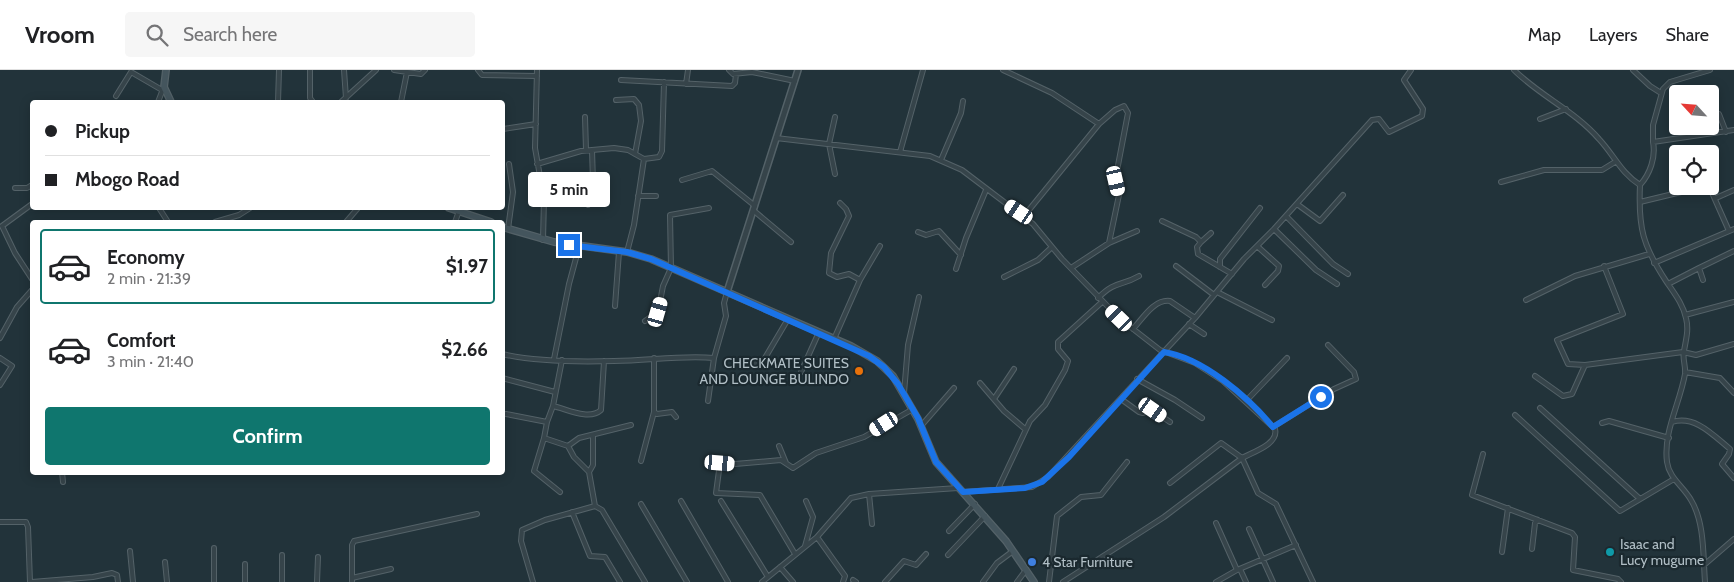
<!DOCTYPE html>
<meta charset="utf-8">
<style>
body{margin:0;font-family:Cabin,sans-serif;background:#f6f6f6;color:#202124;height:100vh;display:flex;flex-direction:column;font-size:19px;white-space:nowrap}
*{box-sizing:border-box;margin:0}
p{font-size:16px;color:#757577}
.icon{flex:none;width:28px;height:28px;fill:none;stroke:currentColor;stroke-width:2;stroke-linecap:round;stroke-linejoin:round}
.map{position:relative;flex:1;overflow:hidden}
.details{position:absolute;left:30px;top:150px;width:475px;height:255px;display:flex;flex-direction:column;background:#fff;border-radius:5px;box-shadow:0 2px 12px #0003}
.details>*{flex:none}
.hud{position:absolute;left:30px;top:30px;width:475px;height:110px;border-radius:5px;box-shadow:0 2px 12px #0003;display:grid;align-content:center;height:110px;padding:0 15px;background:#fff}
.needle{width:32px;rotate:296deg}
.fabs{position:absolute;left:1669px;top:15px;display:grid;gap:10px}
.fabs a{display:grid;place-items:center;width:50px;height:50px;border-radius:5px;background:#fff;box-shadow:0 2px 12px #0003;font-size:25px}
.end{position:absolute;width:22px;height:22px;margin:-11px;border:6px solid #1a73e8;background:#fff;box-shadow:0 0 0 2px #fff}
.from{border-radius:50%}
.bubble{position:absolute;height:35px;border-radius:5px;background:#fff;box-shadow:0 2px 12px #0003;font-size:16px;font-weight:700;line-height:35px;text-align:center}
.car{position:absolute;width:15px;height:30px;margin:-15px -8px;border-radius:6px;box-shadow:0 0 4px 1px #0007;background:linear-gradient(#fff 24%,#345 0 40%,#fff 0 76%,#345 0 86%,#fff 0)}
.hud b{display:flex;align-items:center;gap:18px;height:48px;font-size:19px}
.hud b+b{border-top:1px solid #e0e0e0}
.hud i{width:12px;height:12px;background:#202124}
ul{padding:9px 0 0;list-style:none}
li{display:flex;align-items:center;gap:15px;height:75px;margin:0 10px 8px;padding:0 5px;border:2px solid transparent;border-radius:5px}
li div{flex:1}
li b{display:block;font-size:19px}
li em{font-style:normal;font-weight:700}
li.current{border-color:#0f766e}
li>.icon{width:45px;height:45px;stroke-width:1.5}
.primary-button{display:flex;gap:10px;margin-top:auto;padding:10px 15px}
.primary-button a{flex:1;height:58px;border-radius:5px;background:#0f766e;color:#fff;font-size:20px;font-weight:700;line-height:58px;text-align:center}
header{display:flex;align-items:center;gap:30px;box-sizing:border-box;height:70px;padding:0 25px;background:#fff;border-bottom:1px solid #e0e0e0}
header strong{font-size:24px}
nav{display:flex;gap:28px;margin-inline-start:auto;font-size:18px}
.search{width:350px;height:45px;background:#f6f6f6;display:flex;align-items:center;gap:12px;box-sizing:border-box;padding:0 18px;border-radius:5px;color:#757577;font-size:19px}
.map>svg:first-child{display:block}
.lines{fill:none;stroke-linecap:round;stroke-linejoin:round}
.minor-casing{stroke:#546268;stroke-width:6}
.tertiary-casing{stroke:#546268;stroke-width:8}
.secondary-casing{stroke:#546268;stroke-width:8}
.minor{stroke:#36444a;stroke-width:4}
.tertiary{stroke:#36444a;stroke-width:5}
.secondary{stroke:#44555d;stroke-width:5.5}
.route{stroke:#1a73e8;stroke-width:6}
.food-dot{fill:#e8710a;stroke:#1b292f;stroke-width:2}
.culture-dot{fill:#0f9aa8;stroke:#1b292f;stroke-width:2}
.shop-dot{fill:#3f7fe0;stroke:#1b292f;stroke-width:2}
.labels{text-anchor:middle;stroke-width:4.5;stroke-linejoin:round;paint-order:stroke}
.poi-label{font-size:14px;fill:#b1bfc6;stroke:#1b292f;text-anchor:start}
</style>
<header>
<strong>Vroom</strong>
<div class="search"><svg class="icon" aria-label="search" viewBox="0 0 24 24"><circle cx="10" cy="10" r="6"/><path d="M15 15l6 6"/></svg>Search here</div>
<nav><a>Map</a><a>Layers</a><a>Share</a></nav>
</header>
<div class="map">
<svg width="1734" height="512" viewBox="0 0 1734 512">
<rect width="100%" height="100%" fill="#22333a"/>
<g class="lines">
<defs>
<path id="minor" d="M310 0V28L313 32
M344 0 346 28
M394 0 421 4 425 0
M478 0 482 5 537 6
M537 0 535 78 544 129 543 170
M729 0 733 4 752 2 795 11
M1003 0 1052 23 1099 54
M1514 0C1540 26 1575 41 1599 69 1614 85 1621 103 1640 115
M1633 0 1650 16 1661 23
M621 10 732 16 735 13 736 4
M686 14 688 0
M116 26 131 2 162 20
M616 30 634 29 639 35 641 51 635 84
M158 32 163 19
M278 32 279 0
M341 32 376 0
M401 32 407 2
M1710 44H1719L1726 62
M585 47 586 80
M1540 49 1566 39
M503 59 536 54
M776 68 930 86 962 100 1033 154 1062 189 1119 248 1160 280 1195 293 1223 311 1275 359C1279 374 1253 382 1242 388L1258 423 1276 434 1313 512
M1653 72V55L1663 19 1670 12 1710 0
M900 82 923 0
M941 90 961 43 963 31
M537 94 581 81 614 78 628 80 644 89 659 87 662 81 664 12
M835 104 829 74 835 47
M682 110 712 101 755 136
M1501 112 1544 100H1602L1615 92
M1709 116 1729 161
M15 118H27L32 115
M638 126H656
M1716 128 1734 120
M1640 132 1706 116
M840 133 846 139 849 146 831 183 829 203 837 207 849 204 860 210
M1297 134 1320 151 1343 125
M588 135 593 112 592 80
M159 138 168 152
M753 140 791 172
M1024 146 1099 54 1115 40 1124 36 1128 43 1115 111 1119 125 1109 173
M1286 146 1333 194 1348 204
M1162 151 1196 167 1201 172 1197 177 1198 184 1232 204
M215 152 239 145 250 138
M346 152 358 138
M455 152 459 141
M2 156 15 183 32 209
M2 156 32 134
M508 159 513 122 509 94
M1274 159 1316 200 1337 214
M918 162 926 165 939 161 961 185
M1201 172 1211 163
M1257 176 1279 196 1278 201 1265 215
M627 182 634 155 644 89
M1654 193 1734 159
M1176 196 1214 225
M1604 196 1623 244 1557 270 1568 294 1585 295 1683 282 1696 285 1734 274
M1220 197V189L1260 138
M1071 198 1109 173 1137 161
M1699 198 1734 181
M956 199 966 168 986 120
M1004 207 1038 190 1052 177
M1668 214 1699 198 1703 210
M1217 222 1272 250
M1098 228C1116 210 1120 217 1139 206
M1526 230 1575 206 1649 184
M615 236 619 182
M1685 245 1734 232
M645 251 658 242 663 216 671 198 670 145 709 138
M1189 254 1204 264
M1133 259C1143 248 1154 229 1170 231L1195 248
M0 268 17 237 32 220
M834 269 860 210 880 176
M502 284C536 292 579 292 614 291 648 291 680 285 714 288
M0 288 12 296 0 315
M654 288V342L657 344 672 342 676 347
M554 289 569 214 579 177
M751 292 762 293 788 249
M801 302 819 262
M1685 302 1720 308 1734 323
M1535 306 1563 326 1572 324 1585 295
M502 308 555 322
M1137 309 1175 330 1202 348
M980 313 1004 341 1025 359
M904 323 908 275 919 227
M994 329 1014 299
M1121 329 1139 342 1143 343 1151 339 1170 352
M708 331 714 288 726 246 724 233 727 222
M1246 331 1287 288
M553 336C567 339 589 351 601 340L604 291
M1540 338 1640 429
M506 344 547 352 553 336 562 290
M1515 345 1620 441 1674 409
M547 352 544 368 568 376 574 387 589 402 595 436
M1672 352C1695 345 1713 365 1730 379L1729 384 1722 394 1734 408
M1602 353 1609 351 1669 368
M921 356 954 318
M1273 357 1334 319 1356 309 1354 302 1328 275
M544 368 534 401 560 422
M568 376 579 368 631 355
M779 376 786 393
M1483 384 1472 425 1572 463 1575 467 1573 500 1618 509 1621 512
M641 391 654 342
M62 402 63 412
M589 402 593 395V366
M998 419 1030 351 1045 335 1065 300 1068 291 1058 279V272L1102 232
M963 422 1032 417 1048 407 1195 248 1244 189 1274 159 1372 50 1379 49 1389 62 1422 46 1423 39 1404 10 1411 0
M869 424 872 454
M681 431 728 512
M721 431 768 507
M641 434 687 512
M572 442 590 486 605 487 620 512
M0 452H26L28 457 30 512
M1216 453 1237 500
M1249 459 1273 512
M949 461 975 434
M817 467 845 506 843 512
M805 476 813 447 806 431
M1532 479 1535 453 1538 450
M130 481 133 512
M1502 482 1508 438
M795 484 760 425 716 423 720 393 735 394 781 390 793 398 816 383 864 367 913 339
M282 485V512
M948 485 985 446
M165 492 167 512
M1704 495 1734 469
M780 497 793 512
M1240 499 1246 512
M352 508 391 499
M853 510 856 512
M32 512 93 507 112 503 117 505 118 512
M214 512V478
M245 512V494
M317 512 318 487
M352 512V475L354 471 477 444
M533 512 521 471 522 460 545 450 595 436 602 440 645 512
M762 512 817 467 851 428 869 424 958 418
M885 512 904 491 916 495 926 484
M983 512 997 493 1013 481
M1017 512 1026 500
M1049 512 1057 446 1081 427 1101 425 1127 392
M1063 512 1164 447 1242 388 1221 373 1170 413
M1216 512 1237 500 1296 475
M1705 512C1703 487 1705 453 1691 430 1684 417 1669 408 1667 392 1663 362 1680 333 1685 304 1686 296 1682 288 1684 281 1686 269 1689 260 1686 248 1683 234 1674 223 1666 211 1643 176 1638 158 1640 115 1650 104 1656 87 1653 72L1734 60"/>
<path id="tertiary" d="M727 222 798 0"/>
<path id="secondary" d="M166 0 164 17 171 32
M449 138 491 152
M502 157 554 172 627 182 651 189 851 276 877 291 893 306 918 349 936 392 1006 471 1034 512"/>
</defs>
<use href="#minor" class="minor-casing"/>
<use href="#tertiary" class="tertiary-casing"/>
<use href="#secondary" class="secondary-casing"/>
<use href="#minor" class="minor"/>
<use href="#tertiary" class="tertiary"/>
<use href="#secondary" class="secondary"/>
</g>
<g class="lines">
<path class="route" d="M569 175 627 182 651 189 869 286 884 297 898 314 918 348 936 392 963 422 1025 418 1042 412 1069 387 1164 282C1203 288 1248 327 1273 357L1321 327"/>
</g>
<circle class="food-dot" cx="859" cy="301" r="5"/>
<circle class="culture-dot" cx="1610" cy="482" r="5"/>
<circle class="shop-dot" cx="1032" cy="492" r="5"/>
<g class="labels">
<g class="poi-label">
<text x="849" y="298" text-anchor="end">CHECKMATE SUITES<tspan x="849" dy="16">AND LOUNGE BULINDO</tspan></text>
<text x="1620" y="479">Isaac and<tspan x="1620" dy="16">Lucy mugume</tspan></text>
<text x="1042" y="497">4 Star Furniture</text>
</g>
</g>
</svg>
<div class="fabs">
<a><svg class="needle" viewBox="-14 -14 28 28"><path d="M0-13l5 13h-10z" fill="#e53935"/><path d="M0 13l5-13h-10z" fill="#757577"/></svg></a>
<a><svg class="icon" aria-label="locate" viewBox="0 0 24 24"><circle cx="12" cy="12" r="6"/><path d="M12 2v4M12 18v4M2 12h4M18 12h4"/></svg></a>
</div>
<i class="end from" style="left:1321px;top:327px"></i>
<i class="end" style="left:569px;top:175px"></i>
<div class="bubble" style="left:528px;top:102px;width:82px">5 min</div>
<i class="car" style="left:1116px;top:111px;rotate:167deg"></i>
<i class="car" style="left:1019px;top:142px;rotate:304deg"></i>
<i class="car" style="left:658px;top:242px;rotate:16deg"></i>
<i class="car" style="left:1119px;top:248px;rotate:314deg"></i>
<i class="car" style="left:1153px;top:340px;rotate:125deg"></i>
<i class="car" style="left:884px;top:354px;rotate:237deg"></i>
<i class="car" style="left:720px;top:393px;rotate:95deg"></i>
<div class="hud">
<b><i class="from"></i>Pickup</b>
<b><i></i>Mbogo Road</b>
</div>
<section class="details">
<ul>
<li class="current"><svg class="icon" aria-label="car" viewBox="0 0 24 24"><path d="M5 17H2v-5l4-1 3-4h7l3 4 3 1v5h-3M9 17h6M6 11h13"/><circle cx="7" cy="17" r="2"/><circle cx="17" cy="17" r="2"/></svg><div><b>Economy</b><p>2 min · 21:39</p></div><em>$1.97</em></li>
<li><svg class="icon" aria-label="car" viewBox="0 0 24 24"><path d="M5 17H2v-5l4-1 3-4h7l3 4 3 1v5h-3M9 17h6M6 11h13"/><circle cx="7" cy="17" r="2"/><circle cx="17" cy="17" r="2"/></svg><div><b>Comfort</b><p>3 min · 21:40</p></div><em>$2.66</em></li>
</ul>
<div class="primary-button"><a>Confirm</a></div>
</section>
</div>
